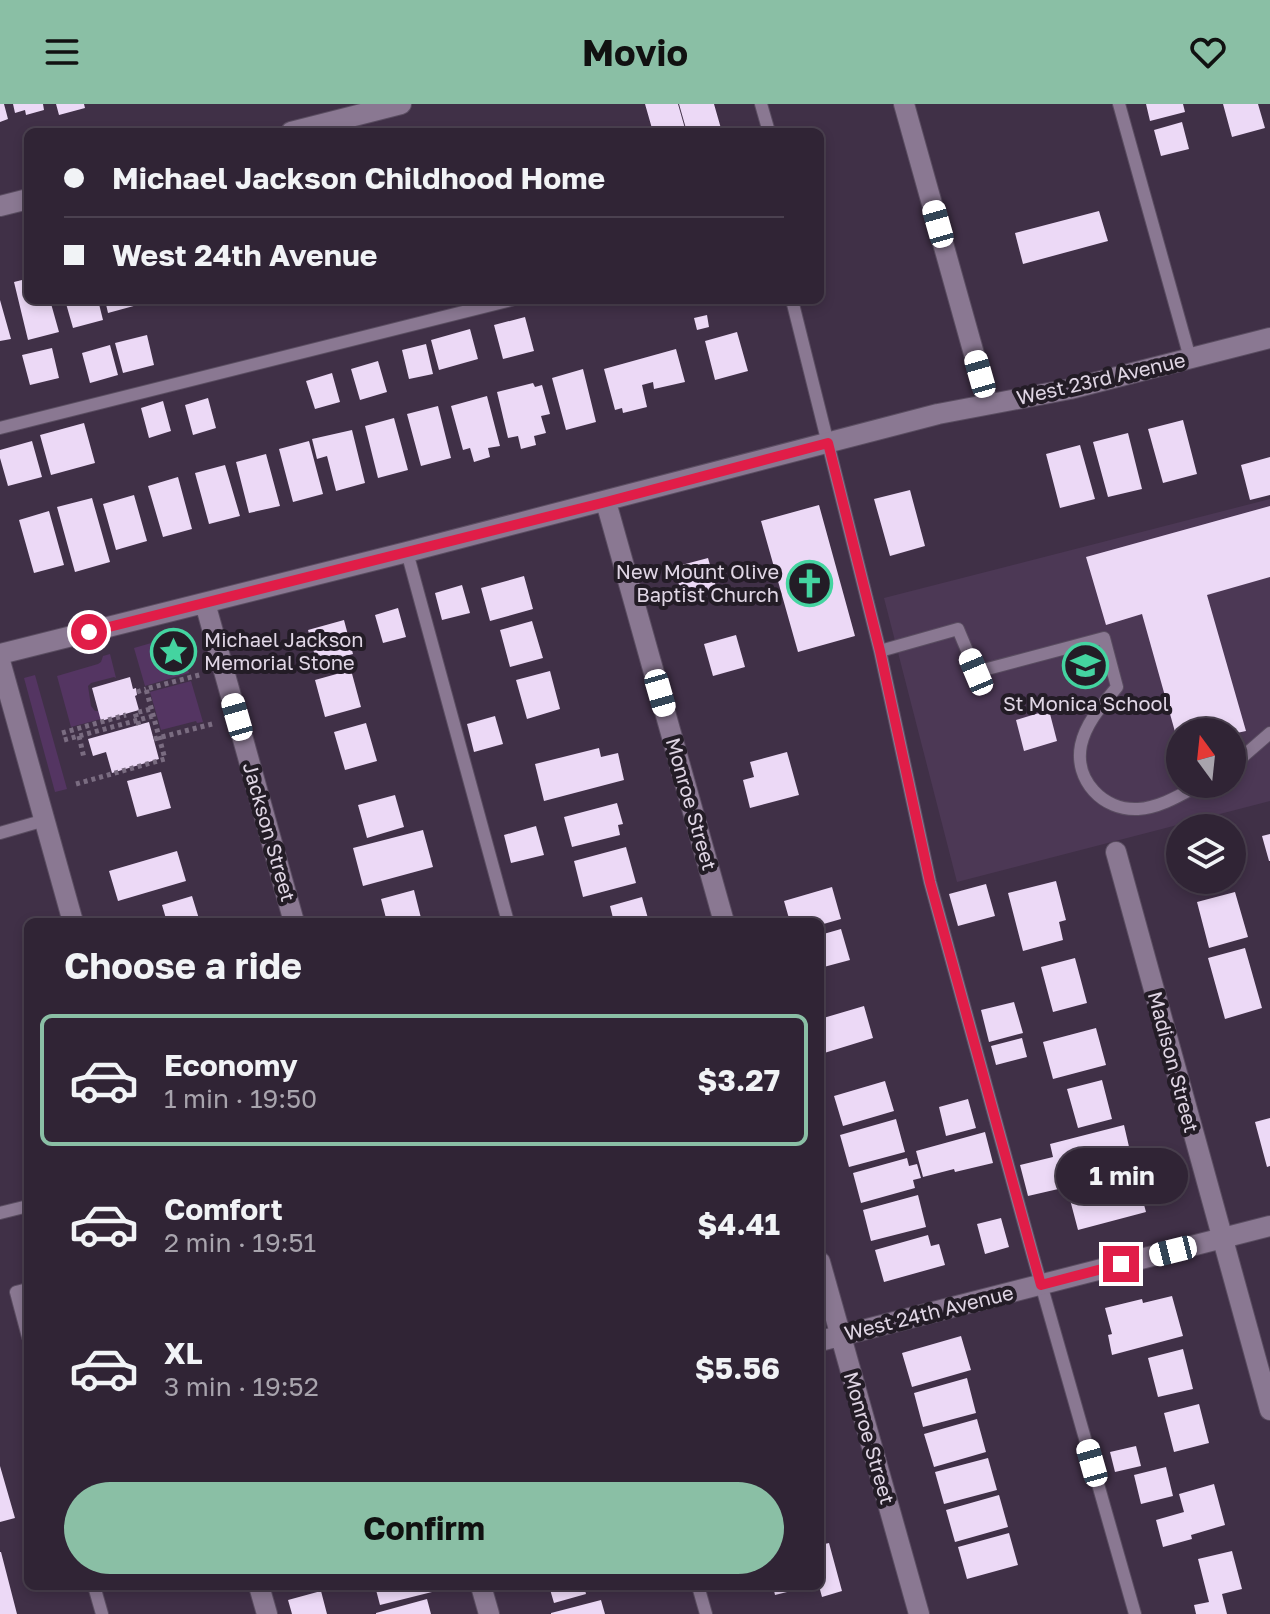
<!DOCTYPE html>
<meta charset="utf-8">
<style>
body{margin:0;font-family:"Golos Text",sans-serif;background:#382c3d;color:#f1f3f6;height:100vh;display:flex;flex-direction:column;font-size:30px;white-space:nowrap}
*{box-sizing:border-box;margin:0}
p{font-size:26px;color:#a8a4ad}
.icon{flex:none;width:44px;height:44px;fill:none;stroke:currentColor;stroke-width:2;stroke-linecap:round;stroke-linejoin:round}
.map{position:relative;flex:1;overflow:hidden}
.details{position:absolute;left:24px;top:814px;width:800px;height:672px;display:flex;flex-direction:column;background:#302435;border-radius:12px;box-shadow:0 4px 12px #0003,0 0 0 2px #4b4150}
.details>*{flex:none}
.hud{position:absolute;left:24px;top:24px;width:800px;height:176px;border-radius:12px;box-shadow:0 4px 12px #0003,0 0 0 2px #4b4150;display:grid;align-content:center;height:176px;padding:0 40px;background:#302435}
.needle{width:52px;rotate:345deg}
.controls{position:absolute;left:1166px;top:614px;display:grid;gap:16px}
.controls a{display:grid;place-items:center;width:80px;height:80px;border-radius:50%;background:#302435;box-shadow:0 4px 12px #0003,0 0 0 2px #4b4150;font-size:40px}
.end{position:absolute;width:36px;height:36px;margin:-18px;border:10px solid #e11d48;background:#fff;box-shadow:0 0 0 4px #fff}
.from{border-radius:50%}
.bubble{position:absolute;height:56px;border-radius:28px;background:#302435;box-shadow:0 4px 12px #0003,0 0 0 2px #4b4150;font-size:26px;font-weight:700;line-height:56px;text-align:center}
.car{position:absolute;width:24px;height:48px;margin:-24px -12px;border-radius:10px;box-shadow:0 0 6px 2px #0007;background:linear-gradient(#fff 24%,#345 0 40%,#fff 0 76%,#345 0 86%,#fff 0)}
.hud b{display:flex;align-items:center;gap:28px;height:76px;font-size:30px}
.hud b+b{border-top:2px solid #4b4150}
.hud i{width:20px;height:20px;background:#f1f3f6}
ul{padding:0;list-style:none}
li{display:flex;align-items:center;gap:24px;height:132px;margin:0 16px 12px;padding:0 24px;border:4px solid transparent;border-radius:12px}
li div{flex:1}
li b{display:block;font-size:30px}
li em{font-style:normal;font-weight:700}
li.on{border-color:#8abfa5}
li>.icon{width:72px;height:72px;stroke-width:1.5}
h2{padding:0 40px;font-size:36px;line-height:96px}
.action{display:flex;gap:16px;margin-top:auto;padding:16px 40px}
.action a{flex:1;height:92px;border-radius:48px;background:#8abfa5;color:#111;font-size:32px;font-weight:700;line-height:92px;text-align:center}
header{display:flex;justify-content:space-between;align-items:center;height:104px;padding:0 40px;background:#8abfa5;color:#111;font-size:36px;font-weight:700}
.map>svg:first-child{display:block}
.built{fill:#4c3855;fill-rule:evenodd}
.green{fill:#543562}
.building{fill:#ecd9f6}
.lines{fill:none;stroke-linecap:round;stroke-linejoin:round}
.service-casing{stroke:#5a4d61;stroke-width:14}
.minor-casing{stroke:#5a4d61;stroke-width:22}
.tertiary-casing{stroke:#5a4d61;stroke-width:22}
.path{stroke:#7a6c81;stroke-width:5;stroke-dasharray:4 4;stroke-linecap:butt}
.service{stroke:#8a7892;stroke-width:12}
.minor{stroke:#8a7892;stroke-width:20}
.tertiary{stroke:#8a7892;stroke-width:20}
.route{stroke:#e11d48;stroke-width:10}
.labels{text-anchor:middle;stroke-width:8;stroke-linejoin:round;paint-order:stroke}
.street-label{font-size:20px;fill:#e0d6e5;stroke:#231c26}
.poi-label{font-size:20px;fill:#e0d6e5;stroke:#231c26;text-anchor:end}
</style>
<header><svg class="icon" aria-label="menu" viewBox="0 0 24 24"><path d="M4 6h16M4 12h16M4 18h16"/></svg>Movio<svg class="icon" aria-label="heart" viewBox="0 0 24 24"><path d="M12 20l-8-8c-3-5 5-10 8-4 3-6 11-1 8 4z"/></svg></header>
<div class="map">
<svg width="1270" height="1510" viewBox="0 0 1270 1510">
<rect width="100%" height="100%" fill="#403047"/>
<path class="built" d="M1270 395V697L957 778 884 494ZM1180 628H1232V680H1180Z"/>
<path class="green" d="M179 531 189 569 145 582 134 544Z
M110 550 116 574 114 573 91 579 88 582 91 602 95 607H99L101 615 71 623 57 572 98 560 101 558 103 552Z
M35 571 67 685 55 688 24 574Z
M191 577 203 618 197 619 196 617 161 626 150 588Z"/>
<path class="building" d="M0 0H4L8 15 0 18Z
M13 0H43L44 6 26 11 25 6 15 9Z
M56 0H84L85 4 59 11Z
M645 0H678L686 28H653Z
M679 0H714L722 28H687Z
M1146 0H1183L1185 8 1150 17Z
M1223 0H1258L1265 24 1232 33Z
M1182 18 1189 45 1161 52 1154 26Z
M1099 107 1108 137 1023 160 1015 129Z
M26 175 28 196H50L59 228 28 236 14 178Z
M0 196 11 235 0 237Z
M65 196H98L103 216 73 224Z
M105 196H140L141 200 108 209Z
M707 211 709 223 697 226 694 214Z
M525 213 534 247 503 255 494 221Z
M470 225 478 255 439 266 431 236Z
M737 228 748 267 715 276 705 237Z
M147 231 154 261 123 269 115 239Z
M426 240 433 270 409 275 402 246Z
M110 241 118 271 90 279 82 249Z
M52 244 59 274 30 281 22 251Z
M676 245 685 278 654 285 653 278 642 281 647 303 623 309 622 304 615 306 604 265Z
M378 257 387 288 360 296 351 265Z
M583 265 596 318 566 326 552 274Z
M332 269 340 298 315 305 306 277Z
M533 279 535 283 542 281 550 310 541 312 546 329 534 332 536 341 521 345 518 332 508 334 497 288Z
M487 292 500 342 488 344 490 353 474 358 470 344 463 346 451 302Z
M208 294 216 324 193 331 185 301Z
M163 297 171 327 149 334 141 304Z
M438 302 451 354 421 362 407 310Z
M394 314 408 366 378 374 365 322Z
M1183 316 1197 370 1163 379 1148 325Z
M84 319 95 359 51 371 40 331Z
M352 326 365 379 336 387 327 352 317 355 312 335Z
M1128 329 1142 385 1108 393 1093 338Z
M32 337 42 373 8 382 0 354V346Z
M309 337 323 390 293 398 279 345Z
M1080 341 1095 395 1060 404 1046 350Z
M266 350 280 402 249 409 236 358Z
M1270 353V391L1250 396 1241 361Z
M225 361 240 412 209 420 195 369Z
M178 373 192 425 163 433 148 382Z
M910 386 925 442 890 452 874 395Z
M134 391 147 437 116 446 103 400Z
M92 394 110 458 75 468 57 403Z
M819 401 855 532 798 548 761 417Z
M1270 402V473L1207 491 1246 627 1232 630V628H1180L1179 642 1142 510 1106 521 1086 453Z
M49 407 64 461 34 469 19 416Z
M708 454 717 486 683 495 674 463Z
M524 472 533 505 490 517 481 484Z
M462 481 470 509 442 516 435 489Z
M398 504 406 533 383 539 375 511Z
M344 516 353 550 317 560 308 526Z
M532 517 543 554 510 563 500 526Z
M736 531 745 563 713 572 704 540Z
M351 566 361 603 325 613 315 576Z
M550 567 560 605 527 615 516 576Z
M130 573 133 585 136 584 137 591 135 592 139 606 101 617 92 584Z
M1049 606 1057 637 1024 647 1016 616Z
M495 612 503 640 474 648 467 620Z
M149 618 159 655 112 669 106 648 93 652 88 635Z
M366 619 377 657 345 666 334 628Z
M599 644 601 653 618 649 624 676 544 697 535 660Z
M787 648 799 691 750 704 743 676 754 673 750 658Z
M161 668 171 704 137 713 127 677Z
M395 691 404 723 367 734 358 701Z
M617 699 623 720 618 721 620 731 572 743 564 713Z
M536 722 544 751 511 759 504 731Z
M423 726 433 763 363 782 353 744Z
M1270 730V757H1269L1262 732Z
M626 743 636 779 583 793 574 757Z
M177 747 186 777 118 797 109 767Z
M1189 776H1216V777L1191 784Z
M1056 777 1066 816 1059 818 1063 836 1023 847 1008 789Z
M986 780 995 812 958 822 949 790Z
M832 783 841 815 820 821V818H790L784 797Z
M414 786 422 818H387L381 795Z
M1235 788 1248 833 1209 844 1197 798Z
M192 792 200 818H167L162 801Z
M642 793 649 818H614L610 802Z
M841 825 850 856 820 864V831Z
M1245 844 1262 904 1225 915 1208 854Z
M1075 854 1087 899 1053 908 1041 863Z
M1014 898 1023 929 989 938 981 906Z
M864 902 873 934 821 950 820 915Z
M1096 924 1106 961 1053 975 1043 938Z
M1022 934 1027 953 996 961 991 942Z
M1102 976 1112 1015 1078 1024 1067 985Z
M885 977 894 1007 843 1022 834 992Z
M968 995 976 1024 946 1032 939 1003Z
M1270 1014V1062L1267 1063 1255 1018Z
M896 1015 905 1048 849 1063 840 1031Z
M1124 1021 1133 1060 1117 1064 1119 1071 1028 1092 1020 1061 1053 1053 1050 1040Z
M985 1028 993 1059 955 1068 954 1065 923 1073 916 1047Z
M907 1054 909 1062 917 1060 921 1074 913 1076 915 1084 861 1099 853 1069Z
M1136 1071 1146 1108 1078 1126 1068 1088Z
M918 1091 926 1123 871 1137 863 1106Z
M1001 1114 1009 1143 985 1150 977 1120Z
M928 1131 931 1142 939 1140 945 1161 884 1178 875 1146Z
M1172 1192 1183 1232 1112 1251 1108 1231 1112 1230 1105 1204 1142 1195 1143 1199Z
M961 1232 971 1266 912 1283 902 1249Z
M1183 1245 1193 1285 1158 1293 1148 1254Z
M967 1274 976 1309 923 1323 914 1289Z
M1199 1300 1209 1339 1174 1348 1164 1309Z
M977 1315 986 1348 934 1363 924 1330Z
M1136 1342 1141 1362 1115 1368 1110 1348Z
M988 1354 997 1386 944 1400 935 1368Z
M0 1362 15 1414 0 1418Z
M1166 1363 1173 1392 1141 1400 1134 1371Z
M1214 1380 1225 1421 1191 1431 1192 1435 1163 1443 1156 1416 1184 1408 1179 1390Z
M999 1391 1008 1423 955 1438 946 1406Z
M1009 1429 1018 1461 967 1475 958 1443Z
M829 1439 842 1487 822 1493 819 1482 820 1441Z
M1232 1447 1242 1485 1222 1490 1227 1510H1196L1194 1501 1209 1498 1198 1455Z
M0 1448H1L17 1510H0Z
M375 1482H430L432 1488 380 1501Z
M549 1482H584L586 1490 554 1499Z
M773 1482H807V1483L775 1491Z
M321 1487 327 1510H292L288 1496Z
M427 1495 431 1510H376V1509Z
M601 1496 605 1510H551V1509Z"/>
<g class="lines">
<defs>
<path id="service" d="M761 0 769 28
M1119 0 1190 254
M792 196 880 547 930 778 1033 1152 1135 1510
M0 324 511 196
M407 448 508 818
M880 547 958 525 976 568 1104 534 1117 583C1103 600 1086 618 1081 641 1074 676 1103 707 1138 705 1160 704 1182 690 1201 680
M1232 662 1270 629
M0 729 45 716
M0 1109 28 1102
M28 1185 16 1188 28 1233
M94 1482 102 1510
M698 1482 706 1510"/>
<path id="minor" d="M291 28 401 0
M0 102 28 95
M606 398 724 818
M205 499 294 818
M0 550 407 448 938 310 1070 285 1270 234
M0 557 73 818
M1116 748 1270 1306
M820 1158 919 1510
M820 1237 1270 1122
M259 1482 267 1510
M481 1482 489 1510"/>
<path id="tertiary" d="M904 0 988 300"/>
</defs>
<use href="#service" class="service-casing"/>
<use href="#minor" class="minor-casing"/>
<use href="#tertiary" class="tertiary-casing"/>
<path class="path" d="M137 588 146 585
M139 621 135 609 151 605
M62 629 126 611
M79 632 84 654
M154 635 216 619
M64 636 153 612
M76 680 165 655 146 585 203 570"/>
<use href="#service" class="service"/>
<use href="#minor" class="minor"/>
<use href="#tertiary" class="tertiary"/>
</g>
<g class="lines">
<path class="route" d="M89 528 606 398 828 339 880 547 930 778 1041 1181 1121 1160"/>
</g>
<defs>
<symbol id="church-ring" viewBox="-11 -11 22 22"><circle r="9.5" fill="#231c26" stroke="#44d4a0" stroke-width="1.5"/><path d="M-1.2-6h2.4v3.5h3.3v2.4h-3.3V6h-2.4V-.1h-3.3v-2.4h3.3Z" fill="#44d4a0"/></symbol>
<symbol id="sight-ring" viewBox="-11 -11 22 22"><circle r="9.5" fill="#231c26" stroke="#44d4a0" stroke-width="1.5"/><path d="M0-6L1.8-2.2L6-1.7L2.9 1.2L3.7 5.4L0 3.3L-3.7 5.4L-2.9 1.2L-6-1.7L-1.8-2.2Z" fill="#44d4a0"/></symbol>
<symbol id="school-ring" viewBox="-11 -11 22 22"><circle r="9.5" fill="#231c26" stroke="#44d4a0" stroke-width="1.5"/><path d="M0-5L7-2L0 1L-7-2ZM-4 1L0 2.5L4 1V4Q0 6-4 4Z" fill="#44d4a0"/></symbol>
</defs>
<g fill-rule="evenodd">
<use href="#church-ring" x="784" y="454" width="51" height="51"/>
<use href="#sight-ring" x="148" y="522" width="51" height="51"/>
<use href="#school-ring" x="1060" y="536" width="51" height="51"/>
</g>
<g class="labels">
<g class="street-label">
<text transform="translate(1101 275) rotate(-13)" y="7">West 23rd Avenue</text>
<text transform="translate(691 700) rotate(74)" y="7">Monroe Street</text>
<text transform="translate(269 728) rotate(74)" y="7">Jackson Street</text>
<text transform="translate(1173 958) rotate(75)" y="7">Madison Street</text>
<text transform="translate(929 1209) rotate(-14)" y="7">West 24th Avenue</text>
<text transform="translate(869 1334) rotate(74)" y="7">Monroe Street</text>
</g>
<g class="poi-label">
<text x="779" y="475">New Mount Olive<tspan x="779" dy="23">Baptist Church</tspan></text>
<text x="204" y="543" text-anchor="start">Michael Jackson<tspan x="204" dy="23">Memorial Stone</tspan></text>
<text x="1086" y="607" text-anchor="middle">St Monica School</text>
</g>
</g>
</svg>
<div class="controls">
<a><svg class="needle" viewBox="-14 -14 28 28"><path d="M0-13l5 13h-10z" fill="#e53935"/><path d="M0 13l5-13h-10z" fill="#a8a4ad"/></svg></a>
<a><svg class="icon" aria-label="layers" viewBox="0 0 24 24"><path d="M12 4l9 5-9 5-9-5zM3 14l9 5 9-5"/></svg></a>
</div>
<i class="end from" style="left:89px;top:528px"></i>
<i class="end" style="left:1121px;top:1160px"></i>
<div class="bubble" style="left:1056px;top:1044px;width:132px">1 min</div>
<i class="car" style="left:938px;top:120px;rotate:344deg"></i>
<i class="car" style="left:980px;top:270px;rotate:344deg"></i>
<i class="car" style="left:976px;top:568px;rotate:337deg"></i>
<i class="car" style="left:660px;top:589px;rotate:164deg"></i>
<i class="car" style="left:237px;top:613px;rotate:344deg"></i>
<i class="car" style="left:1173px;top:1147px;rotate:256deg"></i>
<i class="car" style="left:1092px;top:1359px;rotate:344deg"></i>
<div class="hud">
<b><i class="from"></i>Michael Jackson Childhood Home</b>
<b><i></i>West 24th Avenue</b>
</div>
<section class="details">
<h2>Choose a ride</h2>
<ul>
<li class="on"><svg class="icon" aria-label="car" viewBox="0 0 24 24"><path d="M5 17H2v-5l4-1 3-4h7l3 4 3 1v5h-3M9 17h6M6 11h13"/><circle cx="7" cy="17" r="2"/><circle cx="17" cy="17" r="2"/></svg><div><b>Economy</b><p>1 min · 19:50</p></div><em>$3.27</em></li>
<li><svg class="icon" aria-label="car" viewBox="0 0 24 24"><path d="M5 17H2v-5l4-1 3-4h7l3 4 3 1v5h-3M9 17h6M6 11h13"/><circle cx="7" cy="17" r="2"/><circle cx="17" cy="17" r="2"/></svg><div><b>Comfort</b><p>2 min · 19:51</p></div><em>$4.41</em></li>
<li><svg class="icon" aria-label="car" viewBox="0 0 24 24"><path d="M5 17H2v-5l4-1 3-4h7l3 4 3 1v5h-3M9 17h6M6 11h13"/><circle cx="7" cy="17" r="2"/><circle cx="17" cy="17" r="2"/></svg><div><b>XL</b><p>3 min · 19:52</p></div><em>$5.56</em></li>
</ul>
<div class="action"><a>Confirm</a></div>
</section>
</div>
